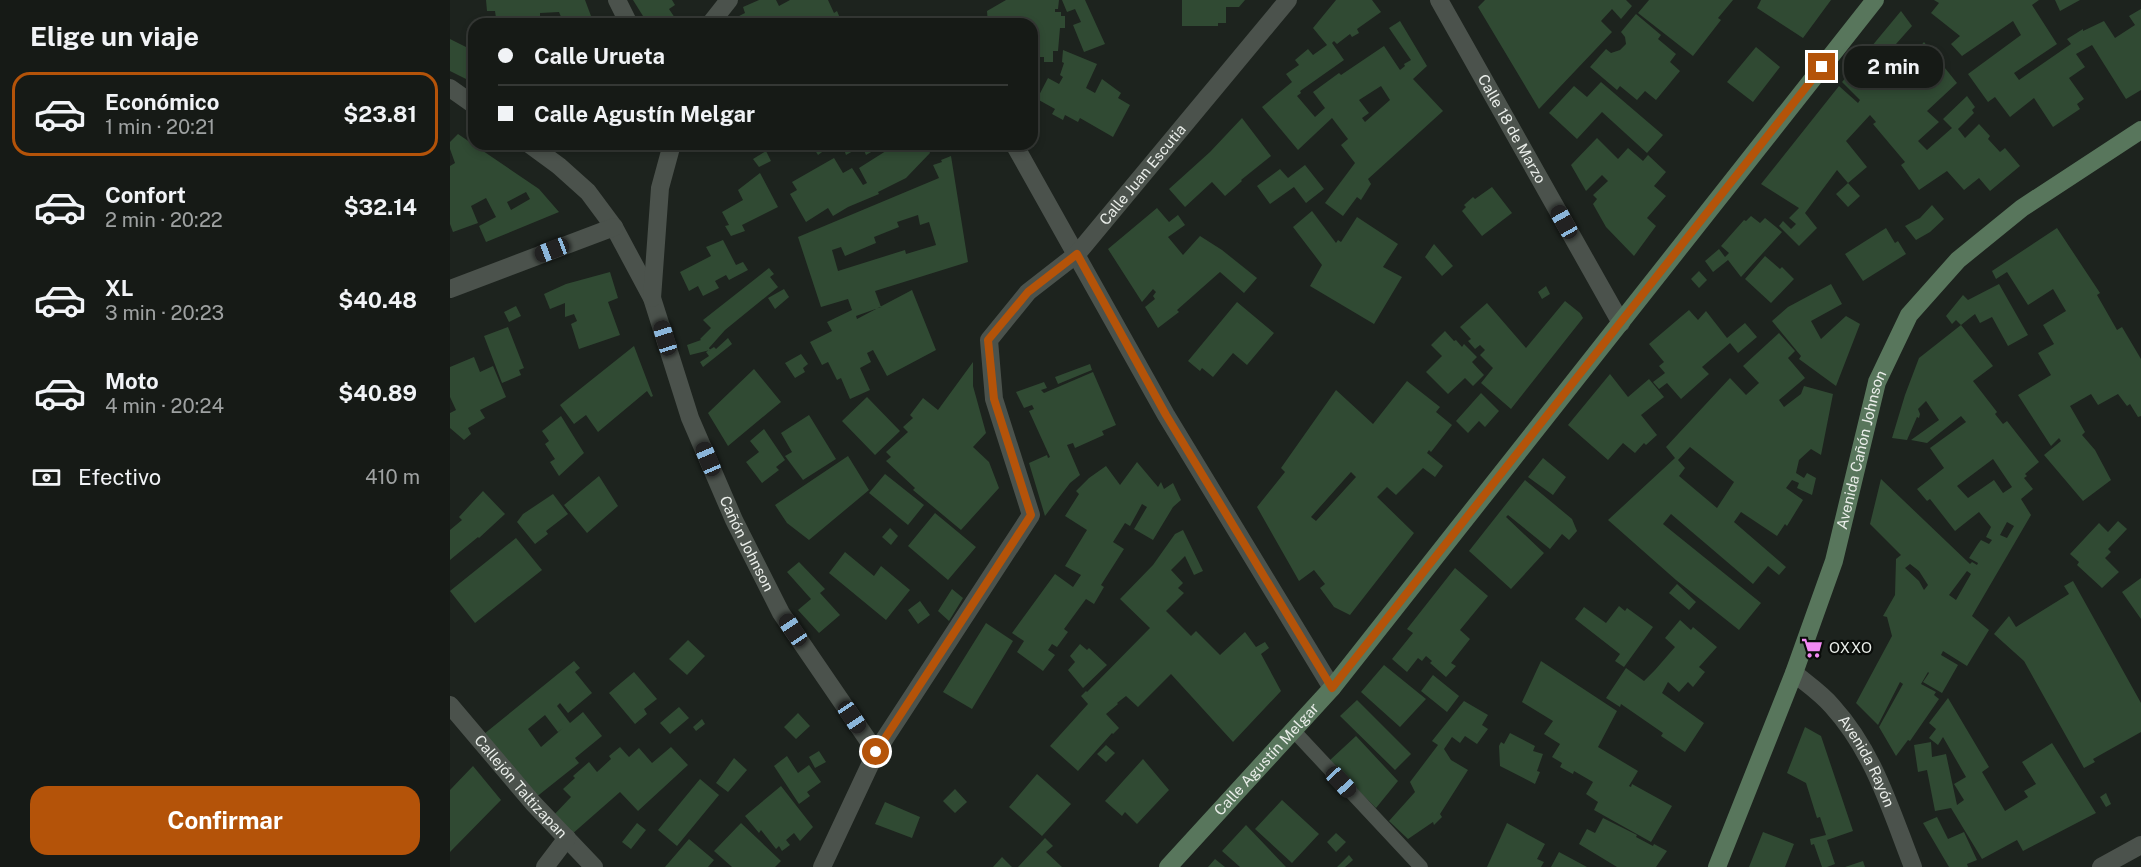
<!DOCTYPE html>
<html lang="es">
<meta charset="utf-8">
<style>
body{margin:0;font-family:"Public Sans",sans-serif;background:#1f231f;color:#f1f3f6;height:100vh;display:flex;flex-direction:column;font-size:22px;white-space:nowrap}
*{box-sizing:border-box;margin:0}
p{font-size:20px;color:#9ea1a1}
.icon{flex:none;width:33px;height:33px;fill:none;stroke:currentColor;stroke-width:2;stroke-linecap:round;stroke-linejoin:round}
.map{position:relative;flex:1;overflow:hidden}
.sheet{display:flex;flex-direction:column;background:#161a16;width:450px}
.sheet>*{flex:none}
.top-card{position:absolute;left:18px;top:18px;width:570px;height:132px;border-radius:18px;box-shadow:0 3px 9px #0003,0 0 0 2px #353835;display:grid;align-content:center;height:132px;padding:0 30px;background:#161a16}
.end{position:absolute;width:27px;height:27px;margin:-14px;border:8px solid #b45309;background:#fff;box-shadow:0 0 0 3px #fff}
.from{border-radius:50%}
.bubble{position:absolute;height:42px;border-radius:18px;background:#161a16;box-shadow:0 3px 9px #0003,0 0 0 2px #353835;font-size:20px;font-weight:700;line-height:42px;text-align:center}
.car{position:absolute;width:18px;height:36px;margin:-18px -9px;border-radius:8px;box-shadow:0 0 4px 2px #0007;background:linear-gradient(#222 24%,#8ab4d8 0 40%,#222 0 76%,#8ab4d8 0 86%,#222 0)}
.top-card b{display:flex;align-items:center;gap:21px;height:57px;font-size:22px}
.top-card b+b{border-top:2px solid #353835}
.top-card i{width:15px;height:15px;background:#f1f3f6}
ul{padding:0;list-style:none}
li{display:flex;align-items:center;gap:18px;height:84px;margin:0 12px 9px;padding:0 18px;border:3px solid transparent;border-radius:18px}
li div{flex:1}
li b{display:block;font-size:22px}
li em{font-style:normal;font-weight:700}
li.active{border-color:#b45309}
li>.icon{width:54px;height:54px;stroke-width:1.5}
h2{padding:0 30px;font-size:27px;line-height:72px}
.pay{display:flex;align-items:center;gap:15px;height:66px;padding:0 30px;font-size:22px}
.pay p{margin-inline-start:auto}
.button{display:flex;gap:12px;margin-top:auto;padding:12px 30px}
.button a{flex:1;height:69px;border-radius:18px;background:#b45309;color:#fff;font-size:24px;font-weight:700;line-height:69px;text-align:center}
main{display:flex;flex:1;min-height:0}
.map>svg:first-child{display:block}
.building{fill:#304a33;fill-rule:evenodd}
.lines{fill:none;stroke-linecap:round;stroke-linejoin:round}
.lane{stroke:#4b524c;stroke-width:14}
.street{stroke:#4b524c;stroke-width:18}
.secondary{stroke:#58765c;stroke-width:18}
.route{stroke:#b45309;stroke-width:8}
.labels{text-anchor:middle;stroke-width:4.5;stroke-linejoin:round;paint-order:stroke}
.street-label{font-size:15px;fill:#e9ede9;stroke:#090c09}
.poi-label{font-size:15px;fill:#e9ede9;stroke:#090c09;text-anchor:start}
</style>
<main>
<section class="sheet">
<h2>Elige un viaje</h2>
<ul>
<li class="active"><svg class="icon" aria-label="car" viewBox="0 0 24 24"><path d="M5 17H2v-5l4-1 3-4h7l3 4 3 1v5h-3M9 17h6M6 11h13"/><circle cx="7" cy="17" r="2"/><circle cx="17" cy="17" r="2"/></svg><div><b>Económico</b><p>1 min · 20:21</p></div><em>$23.81</em></li>
<li><svg class="icon" aria-label="car" viewBox="0 0 24 24"><path d="M5 17H2v-5l4-1 3-4h7l3 4 3 1v5h-3M9 17h6M6 11h13"/><circle cx="7" cy="17" r="2"/><circle cx="17" cy="17" r="2"/></svg><div><b>Confort</b><p>2 min · 20:22</p></div><em>$32.14</em></li>
<li><svg class="icon" aria-label="car" viewBox="0 0 24 24"><path d="M5 17H2v-5l4-1 3-4h7l3 4 3 1v5h-3M9 17h6M6 11h13"/><circle cx="7" cy="17" r="2"/><circle cx="17" cy="17" r="2"/></svg><div><b>XL</b><p>3 min · 20:23</p></div><em>$40.48</em></li>
<li><svg class="icon" aria-label="car" viewBox="0 0 24 24"><path d="M5 17H2v-5l4-1 3-4h7l3 4 3 1v5h-3M9 17h6M6 11h13"/><circle cx="7" cy="17" r="2"/><circle cx="17" cy="17" r="2"/></svg><div><b>Moto</b><p>4 min · 20:24</p></div><em>$40.89</em></li>
</ul>
<div class="pay"><svg class="icon" aria-label="cash" viewBox="0 0 24 24"><path d="M3 7h18v10H3z"/><circle cx="12" cy="12" r="2"/></svg>Efectivo<p>410 m</p></div>
<div class="button"><a>Confirmar</a></div>
</section>
<div class="map">
<svg width="1691" height="867" viewBox="0 0 1691 867">
<rect width="100%" height="100%" fill="#1d231e"/>
<path class="building" d="M36 0H135L144 24H114L109 12 90 13V23L52 24 46 18 45 11H37Z
M183 0H222L225 5 219 9 229 24H198Z
M309 0H326L329 6 340 0H378L384 13 387 11 392 23 410 17 413 24H287L285 18 295 13 293 7Z
M556 0H609L608 9H605V12H611V16H615V28H610L608 51H603V62H594V57H584L586 78H582V24H538L537 11Z
M612 0H635L655 44 634 52 623 25 631 22 625 9 617 12Z
M732 0H795L789 7H776V23H768V26H732Z
M886 0H922L931 12 907 29 909 33 902 37 900 34 887 44 884 41 882 43 894 60 850 91 851 93 847 96 865 117 875 108 863 92 889 73 891 75 934 46 950 70 955 66 954 64 961 60 939 28 950 21 977 66 963 79 993 111 918 179 921 184 911 200 907 197 893 216 875 203 905 163 891 145 898 139 882 118 848 150 812 107 842 82 836 74 849 65 845 60 858 49 863 55 877 45 863 28ZM931 86 940 100 915 122 912 118 919 113 909 100Z
M1035 0H1176L1182 6 1171 19 1162 9 1151 21 1162 32 1089 109 1028 7Z
M1199 0H1283L1268 18 1271 20 1243 56 1188 13Z
M1311 0H1381L1353 38 1307 8Z
M1484 0H1589L1582 5 1607 44 1564 73 1569 80 1621 44 1617 39 1633 29V31L1654 21 1665 38 1685 25 1679 16 1691 9V90L1676 99 1642 45 1626 54 1635 67 1619 78 1634 99 1627 104 1630 109 1603 127 1584 98 1560 117 1545 97 1538 102 1518 74 1571 35 1563 21 1512 56 1501 44 1510 36 1481 13 1489 3Z
M1605 0H1630L1610 11Z
M1451 11 1462 26 1446 44 1460 57 1440 77 1446 82 1475 56 1468 49 1474 42 1507 83 1477 111 1489 122 1468 141 1477 150 1502 128 1493 119 1517 96 1525 107 1522 110 1524 113 1508 129 1515 138 1529 124 1540 136 1538 139 1550 152 1555 148 1570 166 1540 191 1529 178 1514 190 1497 171 1469 190 1451 165 1455 162 1423 124 1426 122 1420 115 1396 141 1417 167 1398 183 1387 170 1355 213 1367 228 1349 246 1329 226 1333 221 1341 229 1346 224 1339 218 1349 208 1311 184 1389 86 1408 103 1410 100 1392 82Z
M1186 14 1211 35 1208 39 1226 54 1220 62 1230 71 1206 100 1195 91 1187 100 1170 86 1167 90 1140 67 1156 49 1161 53 1170 50 1176 44 1175 37 1171 32Z
M0 39 24 51V91L19 87 22 82 0 71Z
M1306 47 1330 67 1303 102 1277 82Z
M613 50 647 64 636 88 645 93 652 79 671 93 668 98 680 105 663 137 630 118 628 122 615 115 613 120 602 114 605 109 587 99 598 78 609 84 613 77 610 75 614 63 612 62Z
M1151 82 1213 135 1197 153 1152 112 1127 139 1099 113 1124 86 1137 97Z
M792 118 821 156 791 180 792 181 775 196 762 182 735 207 719 189 760 152Z
M8 134 89 189 109 212 36 242 29 226 46 217 36 198 21 206 28 223 3 232 0 224V166L5 163 0 149V142ZM76 192 80 199 61 210 57 202Z
M1147 138 1168 159 1178 148 1193 161 1198 155 1216 172 1204 186 1216 196 1197 218 1206 226 1184 256 1156 227 1143 204 1147 199 1143 195 1158 181 1152 175 1136 191 1121 165Z
M361 144H383L368 155Z
M392 144H435L416 155 412 146 396 155Z
M447 144H477L480 153 456 178 428 192 429 194 398 207 383 216 378 208 356 222 340 194 347 190 342 182 384 158 393 173 402 168 413 185 417 183 409 168Z
M316 151 321 161 309 167 303 159Z
M501 156 518 262 425 291 431 307 406 316 407 319 462 290 486 350 437 376 423 350 417 353 421 362 410 368 420 390 400 399 391 378 387 380 378 362 372 365 360 342 382 331 377 322 402 310 398 299 371 307 348 237 489 178 483 165 492 162 491 160ZM468 215 470 225 479 222 486 245 456 254 455 250 388 271 382 250 391 247 395 256 426 243 424 237 449 227 447 222Z
M855 165 874 189 856 203 844 187 820 204 807 186 830 169 838 178Z
M310 173 328 207 292 225 295 231 281 236 275 226 279 225 272 212 293 200 288 190Z
M1398 183 1410 196 1398 207 1386 194Z
M1042 187 1062 213 1032 236 1012 211 1016 207 1014 205 1023 197 1025 199Z
M1482 205 1494 219 1480 232 1466 240 1455 226 1470 218Z
M707 208 719 222 728 215 735 225 718 237 733 255 750 236 772 250 807 278 794 293 770 272 727 310 729 312 708 328 695 307 705 299 703 296 706 292 703 289 692 302 658 249Z
M862 211 886 243 888 240 891 242 907 217 948 244 933 267 952 277 924 324 860 286 872 265 843 227Z
M1301 216 1310 223 1315 218 1332 232 1291 277 1278 260 1263 272 1255 261 1269 249 1275 257 1279 253 1271 246 1294 220 1296 221Z
M1436 228 1445 243 1448 241 1456 254 1413 281 1395 254Z
M1607 228 1650 293 1647 295 1667 330 1672 327 1691 359V416L1688 417 1680 404 1677 406 1668 394 1648 405 1641 394 1620 406 1635 432 1632 435 1645 450 1661 480 1633 501 1594 455 1611 441 1609 438 1601 446 1568 395 1601 375 1588 353 1604 344 1593 325 1616 311 1603 289 1578 305 1557 272 1546 279 1542 271Z
M273 240 286 265 293 262 298 270 279 280 276 275 265 281 269 288 253 296 248 286 239 291 230 272 261 256 256 247Z
M984 244 1003 266 992 276 975 257Z
M1315 256 1330 269 1332 267 1344 279 1321 303 1295 279Z
M319 268 324 274 320 277 328 287 275 330 259 348 260 350 240 355 237 345 251 340 250 339 261 328 253 320Z
M1249 271 1257 280 1249 288 1241 279Z
M160 272 168 298 158 302 170 335 129 349 121 324 127 321 124 314 115 317V303L100 309 94 294 116 284Z
M1381 284 1392 304 1361 321 1371 339 1396 316 1410 324 1386 386 1349 359 1351 356 1322 321 1338 307Z
M1549 284 1578 335 1558 346 1542 317 1530 323 1525 314 1511 325 1543 366 1523 381 1547 412 1545 414 1553 424 1557 421 1589 462 1575 474 1577 476 1574 478 1583 489 1571 499 1581 515 1522 616 1539 630 1517 666 1493 651 1491 655 1508 665 1492 693 1473 682 1479 673 1478 672 1471 684 1486 692 1484 695 1489 699 1460 741 1458 740 1446 756 1429 727 1453 684 1450 682 1428 725 1406 703 1442 636 1437 617 1433 616 1445 595 1446 559 1451 555 1420 524 1431 479 1520 564 1522 562 1527 565 1528 563 1519 558 1528 544 1531 540 1539 544 1542 540 1536 537 1541 527 1529 512 1505 531 1480 499 1477 501 1467 489 1494 468 1480 448 1516 422 1511 416 1477 443 1461 440 1489 420 1476 401 1468 409 1470 414 1469 418 1467 417 1457 440 1442 438 1455 395 1469 358 1511 325 1506 320 1502 324 1496 316 1513 295 1518 300ZM1543 459 1562 487 1553 493 1544 480 1518 498 1507 486ZM1557 522 1564 526 1557 538 1550 535ZM1460 564 1469 571 1478 585 1474 590 1469 581 1455 568ZM1517 571 1521 574 1506 600 1499 595Z
M1096 286 1100 294 1092 299 1088 292Z
M334 289 339 297 325 309 318 298Z
M1115 301 1130 313 1133 318 1061 409 1031 383 1043 368 1030 355 1035 350 1030 345 1025 349 1018 341 1021 339 1010 327 1037 303 1076 348Z
M787 302 824 333 797 365 783 353 763 377 752 368 750 371 738 361Z
M66 306 71 316 59 322 54 312Z
M1239 310 1248 320 1256 311 1277 338 1295 323 1307 337 1288 353 1280 343 1252 367 1259 374 1231 399 1217 383 1209 389 1203 382 1215 373 1209 366 1214 362 1199 344Z
M58 327 74 368 69 370 71 375 52 383 34 336Z
M995 331 1004 341 1006 340 1012 347 1014 344 1027 357 1022 362 1034 375 1023 386 1015 378 998 394 976 372 992 356 981 345Z
M1329 333 1345 351 1338 358 1355 378 1329 400 1334 407 1351 394 1354 386 1383 394 1371 455 1361 449 1349 460 1346 473 1354 478 1357 473 1366 478 1362 495 1347 488 1349 483 1342 480 1336 488 1353 500 1337 526 1335 524 1327 536 1291 512 1284 522 1336 567 1329 575 1318 566 1303 584 1221 514 1213 524 1311 603 1289 630 1226 580 1158 520 1225 458 1216 447 1280 378 1296 395 1309 383 1293 366ZM1240 447 1284 482 1267 508 1229 476 1235 468 1228 460Z
M278 338 282 344 253 367 250 362 259 356 256 352 264 347 266 349Z
M184 346 203 396 201 397 197 391 148 432 136 415 124 424 110 405Z
M351 354 358 364 353 368 355 372 345 378 335 363Z
M24 357 30 372 43 366 56 397 30 410 35 418 18 428 21 434 14 440 0 428V413L6 410 0 397V367Z
M523 362V386L536 433 523 447 539 462 549 488 511 530 463 490 465 488 436 461 441 457 436 452 458 432 453 427 463 418 460 415 473 398 488 410Z
M640 364 642 370 608 384 605 377Z
M304 369 331 402 278 446 258 413Z
M643 372 666 425 652 431 654 435 625 448 623 443 617 445 630 475 620 483 595 516 579 463 597 455 598 458 600 457 579 411 584 409 582 405 574 408 566 392 594 382 597 388 591 390 594 393Z
M1160 374 1178 397 1199 379 1214 397 1191 415 1207 435 1196 445 1194 443 1185 453 1173 443 1158 460 1118 425Z
M957 381 990 407 986 412 1002 425 981 452 979 450 977 453 993 466 985 477 973 468 946 495 937 487 927 497 964 533 900 615 884 607 870 588 875 584 864 570 849 581 807 507 835 472 831 468 886 390 923 424ZM901 472 906 477 866 521 861 517Z
M1031 393 1049 411 1035 427 1029 421 1018 433 1006 421Z
M417 397 450 431 425 455 392 421Z
M359 415 386 459 353 480 335 456 342 452 331 433Z
M111 416 134 453 109 476 100 462 105 459 95 444 99 441 92 431Z
M314 429 335 460 326 467 329 470 312 483 296 462 309 452 300 441Z
M398 456 419 490 359 540 337 523 325 505Z
M1093 458 1116 477 1103 495 1078 477Z
M687 462 708 487 711 482 714 489 723 483 731 500 723 507 703 540 684 529 697 507 692 504 680 526 675 523 663 542 674 549 651 585 654 587 644 604 636 599 614 629 618 632 607 647 602 644 598 650 605 655 593 671 567 652 574 641 562 633 605 574 623 587 631 575 615 566 637 530 615 516 629 494 626 491 639 478 656 466 670 485Z
M435 474 474 505 458 525 419 493Z
M149 476 168 506 137 533 114 505Z
M1075 480 1122 519 1127 531 1119 540 1112 534 1100 549 1058 515 1056 517 1094 553 1061 589 1019 551Z
M33 491 55 514 29 538 28 537 0 560V530L12 520 9 517Z
M103 494 118 514 96 531 98 534 85 544 67 522 73 514Z
M485 513 526 547 498 580 458 546Z
M1668 521 1677 529 1658 549 1661 552 1655 558 1669 572 1652 588 1627 565 1629 562 1620 554 1649 523 1658 532Z
M440 528 448 536 441 545 432 537Z
M733 530 753 571 744 575 735 556 721 570 733 583 728 588 734 593 716 611 741 636 746 631 770 655 795 632 806 647 815 642 819 648 811 654 831 691 783 742 721 674 688 707 676 696 667 703 668 704 656 714 669 728 663 734 662 733 628 771 600 746 638 704 631 696 636 691 637 692 700 628 670 599 703 565 725 534Z
M66 538 92 570 25 623 0 591Z
M395 552 424 576 431 566 460 590 436 620 379 573Z
M349 562 375 589 370 593 390 615 369 633 348 610 361 599 337 572Z
M1005 568 1038 596 1010 630 1020 639 1001 663 1006 666 996 677 980 663 982 661 976 656 972 661 968 658 957 672 942 659 963 633 957 629Z
M1691 578V619L1672 592Z
M1623 581 1691 703V732L1643 759 1645 762 1634 768 1574 661 1544 634 1559 616 1566 627 1619 594 1614 586Z
M1227 584 1246 602 1239 610 1219 593Z
M502 589 513 598 499 621 488 611Z
M470 601 480 615 468 624 458 610Z
M1169 606 1175 611 1177 608 1203 627 1174 667 1165 661 1170 654 1125 619 1134 607 1156 623Z
M1230 620 1241 630 1243 627 1267 647 1249 667 1255 672 1243 687 1238 682 1229 692 1218 682 1212 693 1254 723 1235 752 1211 736 1213 733 1171 704 1170 707 1156 698 1176 668 1194 681 1205 670 1225 647 1215 638Z
M536 623 563 641 522 709 493 692Z
M238 640 255 656 237 675 219 659Z
M630 644 637 650 639 648 657 665 633 688 618 670 625 662 620 656Z
M124 661 130 668 125 672 142 693 118 713 110 703 107 706 120 723 133 712 152 736 125 758 129 763 85 798 34 734ZM95 715 108 732 113 728 91 747 78 729Z
M1091 661 1167 711 1148 747 1188 771 1179 786 1181 787 1182 784 1222 806 1201 842 1144 810 1148 802 1136 794 1143 782 1124 771 1123 774 1110 767 1112 763 1102 757 1110 744 1094 734 1103 721 1072 702Z
M934 665 976 699 950 727 911 692Z
M184 672 207 699 194 709 197 714 185 724 159 693Z
M983 675 1009 696 997 712 971 691Z
M1498 698 1539 767 1532 772 1555 811 1578 797 1574 791 1586 784 1572 762 1602 743 1646 813 1573 851 1567 840 1532 859 1501 808 1485 811 1477 770 1468 772 1464 745 1481 742 1482 757 1496 754 1507 805 1514 800 1504 784 1516 777 1493 737 1488 745 1479 738 1486 729 1479 723Z
M907 700 961 754 945 770 890 716Z
M1014 701 1038 715 1032 725 1038 729 1027 744 1015 736 1010 743 1002 737 994 749 1001 760 1018 770 990 814 992 817 984 825 983 822 958 839 939 821 965 792 960 782 988 745 982 741Z
M229 707 239 718 220 734 210 723Z
M348 713 360 726 346 739 334 727Z
M252 719 255 724 246 731 243 727Z
M1355 727 1371 736 1403 831 1377 840 1385 864 1377 867H1372L1364 844 1361 845 1360 839 1376 835 1370 817 1367 818 1356 783 1337 773Z
M1060 733 1085 746 1083 751 1093 754 1087 771 1090 772 1085 784 1050 766 1049 746 1051 742 1054 744Z
M906 736 948 781 926 808 879 761Z
M656 745 665 753 656 762 647 754Z
M170 747 179 757 189 748 202 763 221 747 238 765 188 811 170 792 121 835 101 818 121 797 113 789 125 778 123 776 139 762 147 772 161 759 159 756Z
M369 751 376 762 365 768 359 757Z
M337 756 348 773 359 765 371 782 357 792 360 796 349 804 324 766Z
M284 758 297 770 278 792 266 783Z
M693 759 719 790 687 824 675 812 672 816 655 801Z
M23 766 51 800 0 852V790Z
M587 774 621 804 592 836 559 807Z
M250 779 269 795 227 846 208 830Z
M331 786 363 827 350 841 344 833 336 840 340 845 332 851 329 846 326 849 311 830 309 833 295 816Z
M505 789 517 802 505 813 493 801Z
M1656 793 1661 804 1656 807 1650 797Z
M832 800 869 834 842 863 805 829Z
M435 802 470 817 462 838 425 824Z
M1487 817 1498 839 1514 832 1527 860 1517 864 1518 867H1499L1473 823Z
M1153 818 1187 835 1186 837 1203 846 1204 844 1217 851 1206 867H1167L1129 844 1137 829 1145 833Z
M187 823 196 830 181 849 172 842Z
M291 823 331 861 325 867H282L264 851Z
M1057 823 1095 844 1087 859 1094 862 1091 867H1037Z
M796 825 836 867H790L772 851Z
M1313 832 1344 844 1335 867H1299Z
M886 833 896 842 886 852 877 842Z
M595 838 603 846 596 852 612 867H568Z
M239 839 264 860 258 867H215Z
M1109 852 1137 867H1101Z
M899 855 903 860 895 867H887Z
M552 857 562 867H543Z
M765 859 775 867H758Z
M1413 861 1415 867H1395Z"/>
<g class="lines">
<path class="lane" d="M843 730 971 867"/>
<g class="street">
<path d="M167 0 179 24"/>
<path id="s1" d="M989 0 1171 323"/>
<path d="M260 24 279 0"/>
<path d="M0 88 24 105"/>
<path id="s2" d="M79 144 109 166 138 192 164 227 202 298 240 418 284 520 331 613 426 752"/>
<path d="M564 144 716 415 882 688"/>
<path d="M0 289 164 227"/>
<path d="M202 298 210 188 222 144"/>
<path id="s3" d="M1344 673C1356 683 1371 693 1382 706 1424 752 1441 811 1463 867"/>
<path id="s4" d="M0 705 83 803 144 867"/>
<path d="M95 867 117 838"/>
<path id="s5" d="M372 867 426 752 581 515 544 399 539 340 578 292 627 254 838 0"/>
<path d="M1651 867 1691 845"/>
</g>
<g class="secondary">
<path id="s6" d="M718 867 882 688 1425 0"/>
<path id="s7" d="M1267 867 1344 673 1384 561 1427 382 1459 315 1508 260 1572 208 1691 130"/>
</g>
</g>
<g class="lines">
<path class="route" d="M426 752 581 515 544 399 538 340 578 292 627 254 716 415 882 688 1372 67"/>
</g>
<defs>
<symbol id="supermarket-bare" viewBox="-9 -9 18 18"><path d="M-6-5.5h2.5l.6 2H6L4.5 2H-2.5L-4.4-4H-6ZM-1.5 3.2a1.3 1.3 0 1 0 .1 0ZM3 3.2a1.3 1.3 0 1 0 .1 0Z" fill="#f28af3" stroke="#090c09" stroke-width="2.5" paint-order="stroke"/></symbol>
</defs>
<g fill-rule="evenodd">
<use href="#supermarket-bare" x="1347" y="633" width="30" height="30"/>
</g>
<g class="labels">
<g class="street-label">
<text dy="5" stroke="none"><textPath href="#s1" startOffset="148">Calle 18 de Marzo</textPath></text>
<text dy="5" stroke="none"><textPath href="#s5" startOffset="818">Calle Juan Escutia</textPath></text>
<text dy="5" stroke="none"><textPath href="#s7" startOffset="442">Avenida Cañón Johnson</textPath></text>
<text dy="5" stroke="none"><textPath href="#s2" startOffset="464">Cañón Johnson</textPath></text>
<text dy="5" stroke="none"><textPath href="#s6" startOffset="146">Calle Agustín Melgar</textPath></text>
<text dy="5" stroke="none"><textPath href="#s3" startOffset="116">Avenida Rayón</textPath></text>
<text dy="5" stroke="none"><textPath href="#s4" startOffset="108">Callejón Taltizapan</textPath></text>
</g>
<g class="poi-label">
<text x="1379" y="653">OXXO</text>
</g>
</g>
</svg>
<i class="end from" style="left:426px;top:752px"></i>
<i class="end" style="left:1372px;top:67px"></i>
<div class="bubble" style="left:1394px;top:46px;width:99px">2 min</div>
<i class="car" style="left:1114px;top:222px;rotate:331deg"></i>
<i class="car" style="left:102px;top:250px;rotate:249deg"></i>
<i class="car" style="left:215px;top:338px;rotate:343deg"></i>
<i class="car" style="left:258px;top:459px;rotate:337deg"></i>
<i class="car" style="left:343px;top:630px;rotate:326deg"></i>
<i class="car" style="left:402px;top:717px;rotate:146deg"></i>
<i class="car" style="left:891px;top:782px;rotate:137deg"></i>
<div class="top-card">
<b><i class="from"></i>Calle Urueta</b>
<b><i></i>Calle Agustín Melgar</b>
</div>
</div>
</main>
